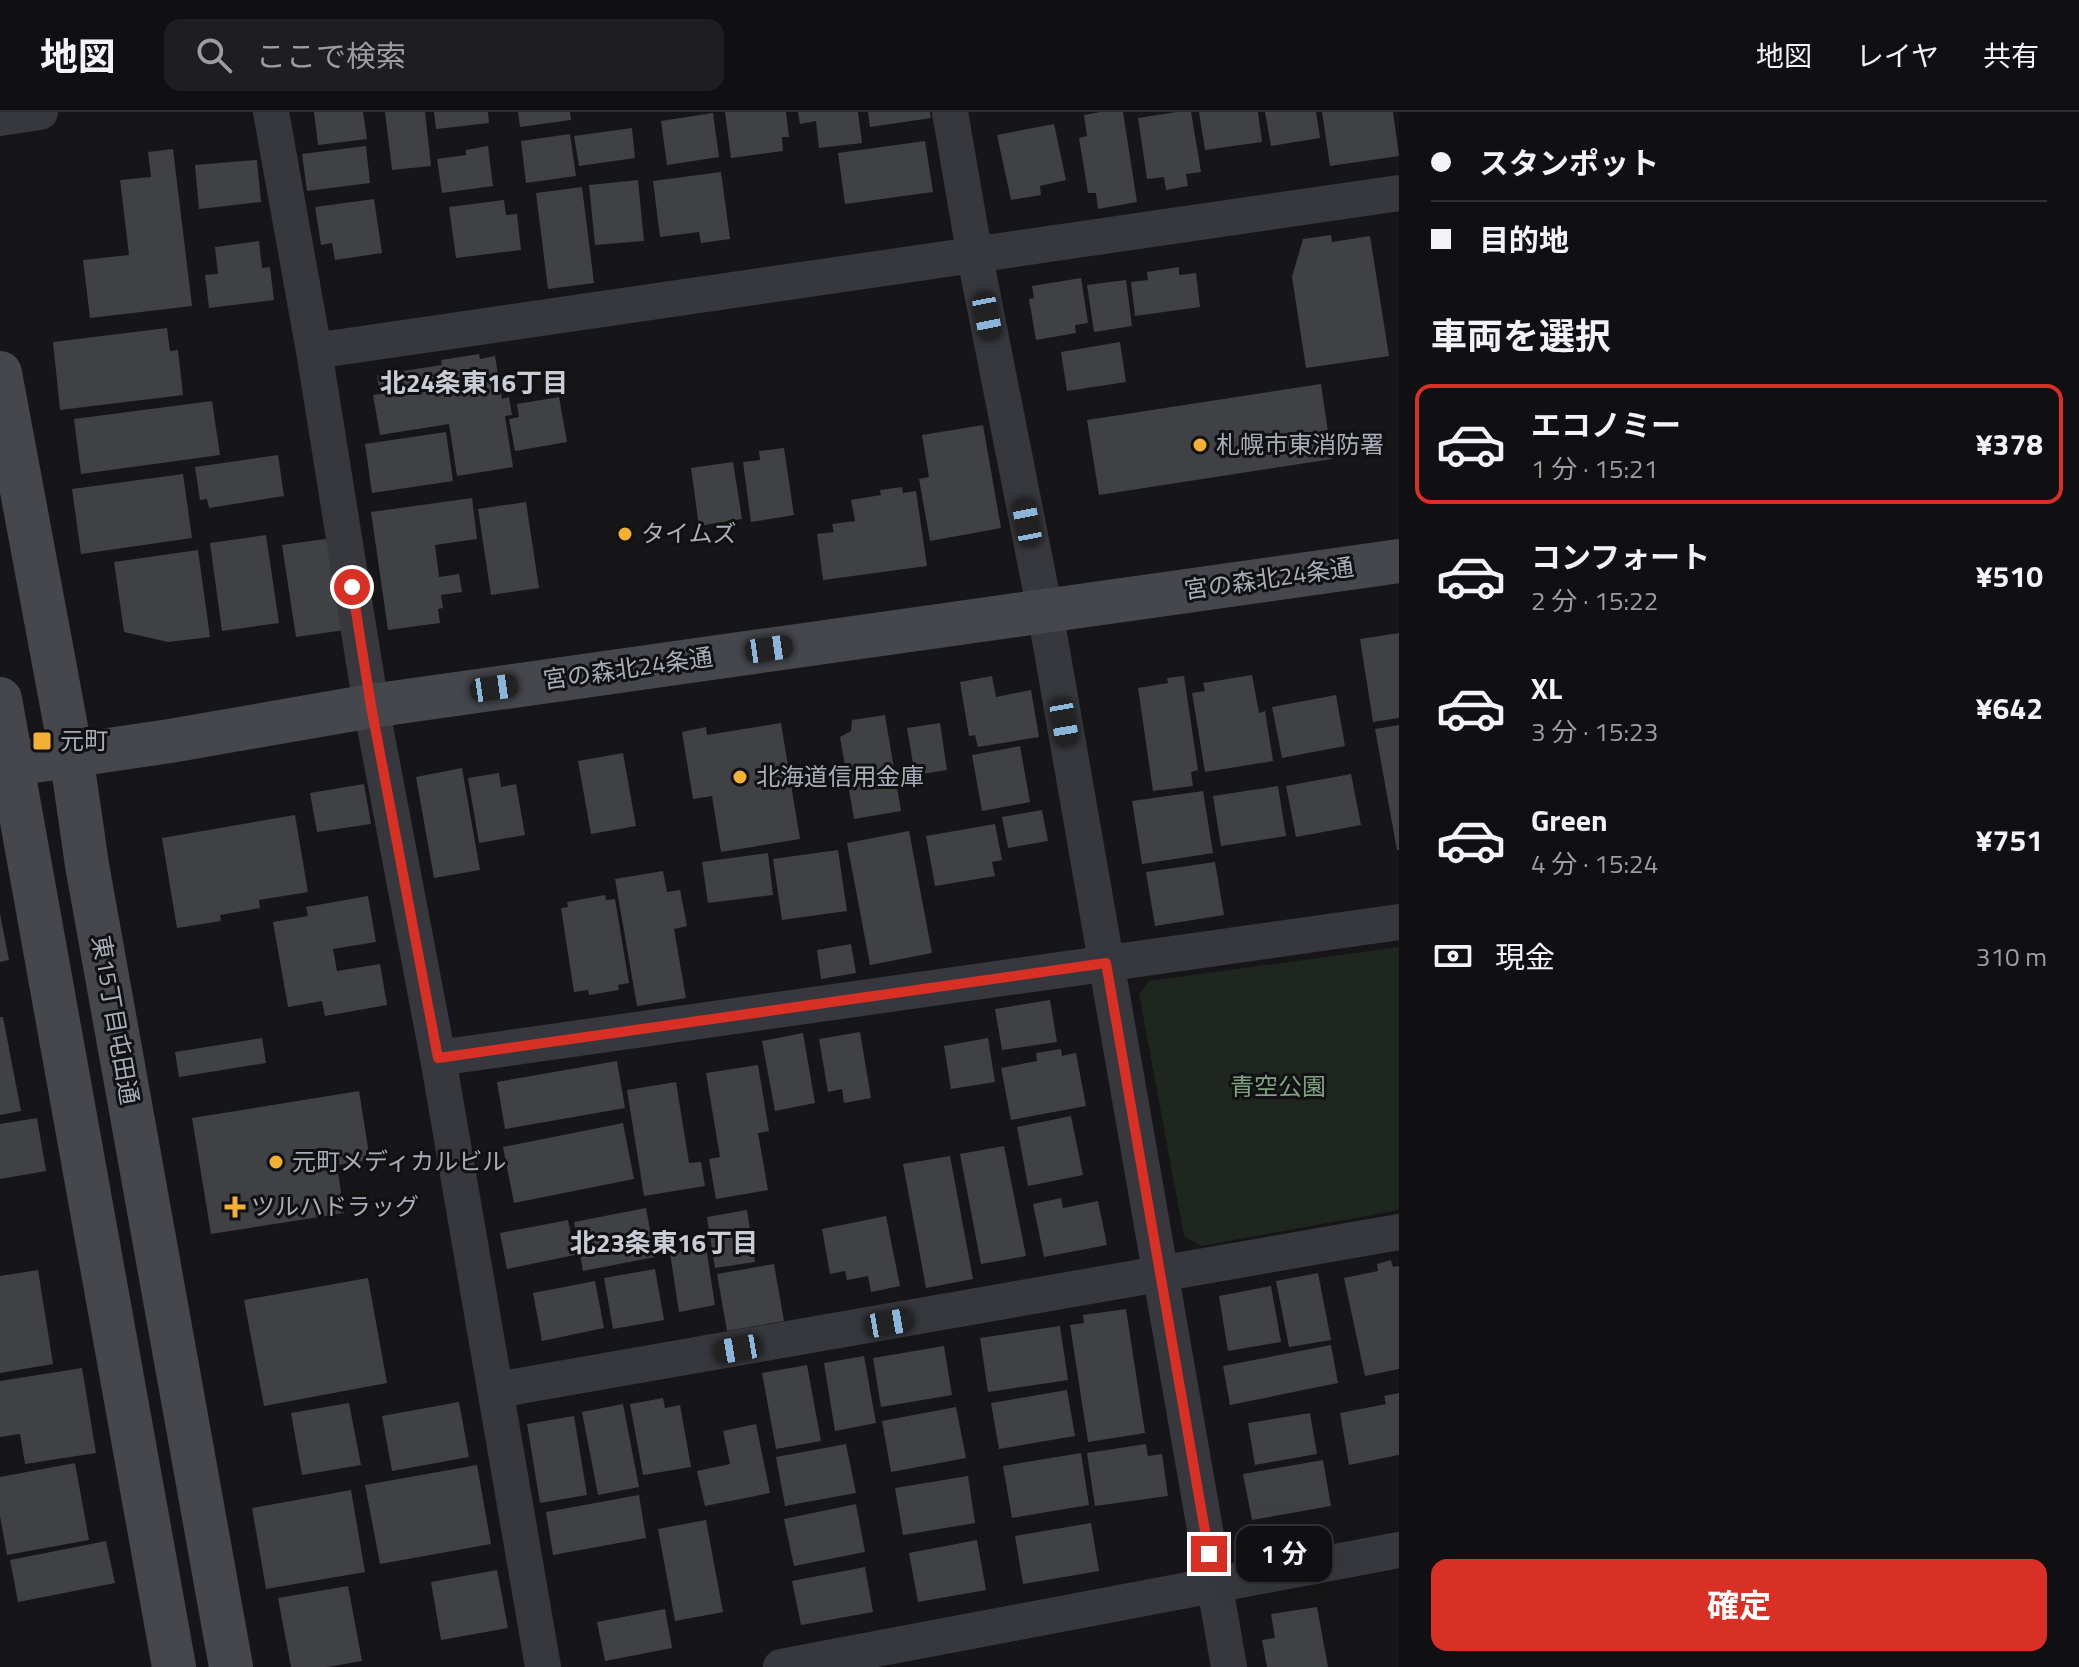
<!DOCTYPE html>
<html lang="ja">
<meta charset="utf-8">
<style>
body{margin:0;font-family:"Titillium Web","Noto Sans JP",sans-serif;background:#1e1e20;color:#f1f3f6;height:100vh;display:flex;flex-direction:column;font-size:30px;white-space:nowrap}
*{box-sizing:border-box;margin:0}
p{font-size:26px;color:#9c9d9f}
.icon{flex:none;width:44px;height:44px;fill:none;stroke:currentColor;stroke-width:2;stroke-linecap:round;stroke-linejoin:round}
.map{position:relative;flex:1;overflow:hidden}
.drawer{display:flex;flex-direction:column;background:#101012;width:680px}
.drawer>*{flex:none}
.hud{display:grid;align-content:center;height:176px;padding:0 32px;background:#101012}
.end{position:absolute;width:36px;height:36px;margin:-18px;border:10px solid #d93025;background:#fff;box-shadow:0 0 0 4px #fff}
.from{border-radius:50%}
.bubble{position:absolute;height:56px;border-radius:16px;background:#101012;box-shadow:0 8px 32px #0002,0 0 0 2px #303032;font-size:26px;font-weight:700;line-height:56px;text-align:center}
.car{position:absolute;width:24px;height:48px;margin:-24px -12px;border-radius:10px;box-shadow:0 0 6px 2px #0007;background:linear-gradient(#222 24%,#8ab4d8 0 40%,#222 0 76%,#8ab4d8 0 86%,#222 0)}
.hud b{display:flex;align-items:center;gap:28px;height:76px;font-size:30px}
.hud b+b{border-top:2px solid #303032}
.hud i{width:20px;height:20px;background:#f1f3f6}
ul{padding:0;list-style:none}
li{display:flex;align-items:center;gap:24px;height:120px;margin:0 16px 12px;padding:0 16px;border:4px solid transparent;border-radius:16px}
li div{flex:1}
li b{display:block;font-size:30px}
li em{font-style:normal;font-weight:700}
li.selected{border-color:#d93025}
li>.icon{width:72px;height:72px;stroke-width:1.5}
h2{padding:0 32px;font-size:36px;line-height:96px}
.pay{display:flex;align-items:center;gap:20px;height:88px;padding:0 32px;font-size:30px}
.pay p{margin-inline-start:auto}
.cta{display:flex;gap:16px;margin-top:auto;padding:16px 32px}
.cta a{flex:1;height:92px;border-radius:16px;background:#d93025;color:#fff;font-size:32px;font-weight:700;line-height:92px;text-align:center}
header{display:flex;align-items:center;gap:48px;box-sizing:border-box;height:112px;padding:0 40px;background:#101012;border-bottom:2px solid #303032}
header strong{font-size:38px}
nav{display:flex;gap:44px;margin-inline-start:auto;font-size:28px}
.search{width:560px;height:72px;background:#1e1e20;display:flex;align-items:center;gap:20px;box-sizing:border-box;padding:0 28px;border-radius:16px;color:#9c9d9f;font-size:30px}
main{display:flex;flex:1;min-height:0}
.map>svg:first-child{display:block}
.green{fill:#1e261f}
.building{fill:#404145}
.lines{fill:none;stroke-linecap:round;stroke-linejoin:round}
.street{stroke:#37383d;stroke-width:36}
.secondary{stroke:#45474d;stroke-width:44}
.route{stroke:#d93025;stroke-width:10}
.poi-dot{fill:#f2b134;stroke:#111113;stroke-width:3}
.labels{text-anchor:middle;stroke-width:6;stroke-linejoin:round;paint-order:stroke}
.poi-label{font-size:24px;fill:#a8adb8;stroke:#111113;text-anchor:start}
.street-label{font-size:24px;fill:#a8adb8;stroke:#111113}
.park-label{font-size:24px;fill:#7fa381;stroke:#111113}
.neighbourhood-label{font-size:26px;font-weight:bold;fill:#c9ccd4;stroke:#111113}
</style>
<header>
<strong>地図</strong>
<div class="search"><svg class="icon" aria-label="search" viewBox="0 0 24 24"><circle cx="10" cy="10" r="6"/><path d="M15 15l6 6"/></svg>ここで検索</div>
<nav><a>地図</a><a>レイヤ</a><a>共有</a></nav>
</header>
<main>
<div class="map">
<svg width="1399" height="1555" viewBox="0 0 1399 1555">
<rect width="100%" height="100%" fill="#161618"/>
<path class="green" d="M1399 835V1098L1201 1134 1184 1124 1139 882 1149 869Z"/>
<path class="building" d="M314 0H363L367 27 318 33Z
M385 0H425L431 54 392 58Z
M434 0H488L489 11 436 17Z
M518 0H570L571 8 520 15Z
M725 0H786L789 25H782L783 39 731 46Z
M798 0H858L862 31 819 36 816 9 800 12Z
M868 0H930L931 6 870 15Z
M1100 0H1123L1137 90 1098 97 1096 81H1088L1079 26 1087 24 1084 3Z
M1177 0H1191L1201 60 1186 62 1188 74 1166 78 1164 65 1147 67 1138 6Z
M1199 0H1258L1262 30 1205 38Z
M1265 0H1316L1320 26 1271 34Z
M1322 0H1393L1399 44 1330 54Z
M713 1 719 45 667 53 661 9Z
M1054 12 1066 68 1040 74 1041 83 1011 88 997 23Z
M632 16 635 46 579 54 574 24Z
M570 22 576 64 526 71 521 29Z
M925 29 933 80 845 92 838 41Z
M366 34 370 71 307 79 302 42Z
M488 34 493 74 442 81 437 47 466 43V38Z
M173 37 192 194 90 206 83 148 129 143 120 68 151 65 148 40Z
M257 48 261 90 199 97 195 53Z
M721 60 730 127 701 131 699 120 660 125 653 69Z
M638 68 644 129 595 133 589 73Z
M582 75 594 171 548 177 536 81Z
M374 87 382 141 335 148 332 131 321 133 315 95Z
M504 88 506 103 517 102 521 138 456 146 449 95Z
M1331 123 1332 130 1370 124 1389 244 1306 256 1292 165 1303 127Z
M259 129 262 156 270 155 274 188 209 196 205 163 218 162 215 135Z
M1179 155V163L1196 161 1200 195 1135 204 1131 170 1148 168 1147 160Z
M1081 166 1088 211 1075 213 1076 221 1036 228 1029 187 1034 186 1032 174Z
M1126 168 1132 214 1094 220 1087 173Z
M167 216 170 239 178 238 183 283 60 298 53 230Z
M1120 230 1126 270 1067 279 1061 240Z
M479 242 480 247 495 244 502 287 509 285 512 303 505 304 513 355 457 364 449 312 380 323 373 283 380 282 377 263 442 253 441 248Z
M1321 272 1332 347 1099 383 1087 308Z
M559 285 567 330 515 339 509 307 519 305 517 292Z
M212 289 220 343 81 362 74 307Z
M983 313 1001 416 930 429 919 367 929 365 922 323Z
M446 320 453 369 372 381 365 332Z
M784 336 794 403 751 410 743 350 760 348 759 339Z
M278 343 284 384 209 396 207 387 200 388 195 355Z
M733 350 742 407 699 414 691 356Z
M183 362 192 426 81 442 72 377Z
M902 375 903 381 916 379 927 454 823 468 817 422 834 420 832 412 855 409 851 388 881 383 880 378Z
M472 386 477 427 435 433 439 465 459 462 462 480 441 483 443 496 438 497 440 511 388 518 371 400Z
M526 390 539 476 491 483 478 397Z
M266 423 279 511 222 519 210 431Z
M332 426 345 518 296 525 282 433Z
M198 438 210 525 168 530 124 520 114 450Z
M1399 521V606L1373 610 1360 527Z
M1252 563 1259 601 1265 599 1273 649 1205 660 1192 581 1205 579 1203 571Z
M992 564 996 585 1031 578 1039 625 978 635 975 623 969 624 960 570Z
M1184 564 1198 658 1191 660 1193 674 1153 679 1138 576 1168 571 1167 566Z
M1336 583 1345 634 1282 646 1272 595Z
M885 603 901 699 854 707 840 625 851 619 852 608Z
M781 611 800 727 721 740 712 684 693 687 682 620 706 615 707 623Z
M940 611 947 658 915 663 907 616Z
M1399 613V738H1397L1375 617Z
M1020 634 1030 690 982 699 972 643Z
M623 641 636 714 591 722 578 649Z
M462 656 480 758 434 766 416 665Z
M499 661 501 675 516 672 525 723 479 731 468 666Z
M1351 662 1361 713 1296 725 1286 674Z
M364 672 371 712 317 720 310 681Z
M1278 674 1286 724 1221 734 1213 684Z
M1203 679 1213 741 1142 752 1132 689Z
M1042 698 1048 729 1008 736 1002 705Z
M295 703 308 780 259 788 260 796 220 803 221 809 177 816 162 726Z
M995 712 1002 748 992 750 995 764 935 774 926 724Z
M909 719 932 841 870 853 847 731Z
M838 738 847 799 782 808 773 747Z
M768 741 773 783 708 791 702 750Z
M1215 750 1224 803 1155 814 1146 760Z
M663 759 667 780 680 778 687 814 674 817 686 886 637 894 615 767Z
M605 783 606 788 615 787 629 871 618 873 619 878 589 883 588 878 574 880 561 796 568 795 567 790Z
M368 784 376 830 333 837 337 859 380 852 387 893 325 904 322 889 288 895 273 810 308 804 306 795Z
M0 802 9 848 0 850Z
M851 832 856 861 821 867 817 838Z
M1050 888 1057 930 1002 938 995 897Z
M0 905H3L21 999 0 1003Z
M860 920 871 986 844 991 842 977 828 980 819 927Z
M803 921 815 991 775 999 762 929Z
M262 926 266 951 179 965 175 940Z
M988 926 995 970 951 977 944 934Z
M1061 937 1062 944 1076 941 1086 994 1011 1008 1001 956 1037 949 1036 941Z
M617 949 625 996 505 1017 497 970Z
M758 953 769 1019 758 1021 768 1078 716 1087 709 1047 720 1045 706 961Z
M676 970 689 1051 701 1050 705 1074 644 1084 627 978Z
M359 979 370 1048 337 1053 344 1101 211 1122 192 1006Z
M1071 1004 1083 1063 1028 1074 1017 1015Z
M37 1006 46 1059 0 1067V1012Z
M623 1011 634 1067 514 1091 503 1035Z
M1004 1034 1026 1144 981 1152 960 1042Z
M950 1044 973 1167 926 1176 903 1052Z
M1061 1086 1063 1096 1098 1089 1107 1133 1044 1145 1033 1092Z
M646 1096 655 1145 583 1159 574 1110Z
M747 1098 755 1150 715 1156 707 1105Z
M886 1104 900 1174 871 1180 868 1164 847 1168 845 1159 830 1162 822 1117Z
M568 1108 575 1143 507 1157 500 1121Z
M706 1135 715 1193 679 1200 670 1141Z
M1391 1148 1393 1155 1399 1154V1257L1365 1264 1344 1166 1378 1159 1377 1152Z
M774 1152 784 1209 727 1219 717 1162Z
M655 1157 664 1208 613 1217 604 1166Z
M38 1158 53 1252 0 1261V1164Z
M1318 1161 1331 1228 1289 1235 1276 1169Z
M368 1166 387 1271 264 1294 244 1188Z
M595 1169 604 1216 542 1229 533 1181Z
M1271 1174 1281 1230 1228 1239 1219 1184Z
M1126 1197 1145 1321 1088 1330 1070 1213 1084 1211 1083 1203Z
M1060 1214 1068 1268 988 1280 980 1226Z
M1331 1233 1338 1271 1230 1293 1223 1254Z
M944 1234 952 1283 881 1295 873 1246Z
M864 1244 876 1311 835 1319 824 1251Z
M807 1253 821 1329 776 1337 762 1261Z
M82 1256 96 1341 25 1352 20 1322 0 1325V1269Z
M1067 1278 1075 1324 999 1337 991 1291Z
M1399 1281V1343L1349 1353 1340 1301 1386 1292 1384 1284Z
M663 1286 665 1296 680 1293 691 1355 643 1363 630 1292Z
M459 1290 469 1345 392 1359 382 1304Z
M349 1291 361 1353 302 1363 291 1301Z
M623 1292 639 1375 598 1383 582 1300Z
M956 1295 966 1346 891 1360 882 1309Z
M1310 1301 1317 1342 1255 1353 1248 1311Z
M574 1304 587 1383 540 1391 527 1312Z
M756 1312 770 1381 705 1394 697 1359 730 1352 723 1319Z
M846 1332 856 1381 785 1394 776 1345Z
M1146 1332 1148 1344 1162 1342 1168 1384 1095 1394 1087 1341Z
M1081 1341 1089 1393 1012 1406 1003 1354Z
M1323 1348 1331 1394 1252 1408 1243 1362Z
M75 1351 89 1428 7 1443 0 1404V1365Z
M477 1353 491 1432 380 1452 365 1373Z
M968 1364 975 1411 903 1423 895 1376Z
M351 1378 365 1460 266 1477 252 1396Z
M639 1383 646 1426 553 1443 546 1400Z
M856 1392 865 1440 794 1454 784 1407Z
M706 1408 723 1500 675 1509 658 1417Z
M1091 1411 1099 1459 1023 1472 1015 1424Z
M977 1428 986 1478 918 1490 909 1441Z
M106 1429 115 1471 18 1490 10 1448Z
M865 1455 873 1500 801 1513 792 1469Z
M497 1458 508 1516 441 1528 431 1470Z
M348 1474 362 1549 327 1555H291L278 1486Z
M1317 1495 1328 1555H1267L1262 1528 1275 1526 1271 1502Z
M665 1497 672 1536 605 1549 597 1510Z"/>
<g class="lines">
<path class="street" d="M271 0 314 239 371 594 438 946 543 1555
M950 0 975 145 1045 499 1229 1555
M0 6 40 0
M314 239 1399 81
M438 946 1399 810
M496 1278 1399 1120
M781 1555 1399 1438"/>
<path class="secondary" d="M0 261 71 642 87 753 231 1555
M0 587 174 1555
M0 654 170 629 371 594 1399 449"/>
</g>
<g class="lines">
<path class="route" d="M352 475 371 594 438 946 1106 851 1209 1442"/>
</g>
<g class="poi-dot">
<circle cx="1200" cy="333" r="8"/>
<circle cx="625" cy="422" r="8"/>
<rect x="32" y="619" width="20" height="20" rx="4"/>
<circle cx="740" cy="665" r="8"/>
<circle cx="276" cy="1050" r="8"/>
<path d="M231 1083h8v8h8v8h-8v8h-8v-8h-8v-8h8z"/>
</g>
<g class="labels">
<g class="poi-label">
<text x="1216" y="341">札幌市東消防署</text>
<text x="641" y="430">タイムズ</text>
<text x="60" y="637">元町</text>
<text x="756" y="673">北海道信用金庫</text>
<text x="292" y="1058">元町メディカルビル</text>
<text x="251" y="1103">ツルハドラッグ</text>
</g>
<g class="street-label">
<text transform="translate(1269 467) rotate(-8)" y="8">宮の森北24条通</text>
<text transform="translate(628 557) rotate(-8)" y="8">宮の森北24条通</text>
<text transform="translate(115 908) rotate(80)" y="8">東15丁目屯田通</text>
</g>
<g class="park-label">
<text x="1278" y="983">青空公園</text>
</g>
<g class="neighbourhood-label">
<text x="474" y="280">北24条東16丁目</text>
<text x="664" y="1140">北23条東16丁目</text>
</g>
</g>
</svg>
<i class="end from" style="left:352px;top:475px"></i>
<i class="end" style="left:1209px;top:1442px"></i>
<div class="bubble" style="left:1236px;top:1414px;width:96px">1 分</div>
<i class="car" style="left:987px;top:204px;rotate:169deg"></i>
<i class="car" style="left:1027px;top:410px;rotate:349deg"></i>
<i class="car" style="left:769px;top:537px;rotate:82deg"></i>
<i class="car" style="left:494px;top:576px;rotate:82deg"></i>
<i class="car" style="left:1064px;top:610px;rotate:170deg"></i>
<i class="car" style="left:889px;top:1211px;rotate:80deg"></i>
<i class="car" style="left:738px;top:1237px;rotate:260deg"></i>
</div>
<section class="drawer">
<div class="hud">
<b><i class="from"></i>スタンポット</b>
<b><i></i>目的地</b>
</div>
<h2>車両を選択</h2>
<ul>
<li class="selected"><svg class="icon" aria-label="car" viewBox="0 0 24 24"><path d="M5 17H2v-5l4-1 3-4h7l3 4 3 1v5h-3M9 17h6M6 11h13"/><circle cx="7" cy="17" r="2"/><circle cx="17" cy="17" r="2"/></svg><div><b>エコノミー</b><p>1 分 · 15:21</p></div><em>¥378</em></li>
<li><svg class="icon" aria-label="car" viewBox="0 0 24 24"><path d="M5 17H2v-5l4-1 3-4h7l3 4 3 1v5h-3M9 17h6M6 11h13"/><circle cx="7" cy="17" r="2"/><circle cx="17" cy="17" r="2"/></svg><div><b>コンフォート</b><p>2 分 · 15:22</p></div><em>¥510</em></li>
<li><svg class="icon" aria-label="car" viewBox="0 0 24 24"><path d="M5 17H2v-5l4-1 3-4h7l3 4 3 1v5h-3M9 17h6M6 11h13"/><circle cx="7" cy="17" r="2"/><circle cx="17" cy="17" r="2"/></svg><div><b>XL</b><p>3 分 · 15:23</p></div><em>¥642</em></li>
<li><svg class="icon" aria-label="car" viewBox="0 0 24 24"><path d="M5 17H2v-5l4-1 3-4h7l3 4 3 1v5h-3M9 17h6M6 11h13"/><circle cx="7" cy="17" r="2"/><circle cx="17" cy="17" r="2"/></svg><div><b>Green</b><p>4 分 · 15:24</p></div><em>¥751</em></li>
</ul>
<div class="pay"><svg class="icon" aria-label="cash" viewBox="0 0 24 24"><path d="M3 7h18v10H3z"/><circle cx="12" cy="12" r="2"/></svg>現金<p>310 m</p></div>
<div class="cta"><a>確定</a></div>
</section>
</main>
